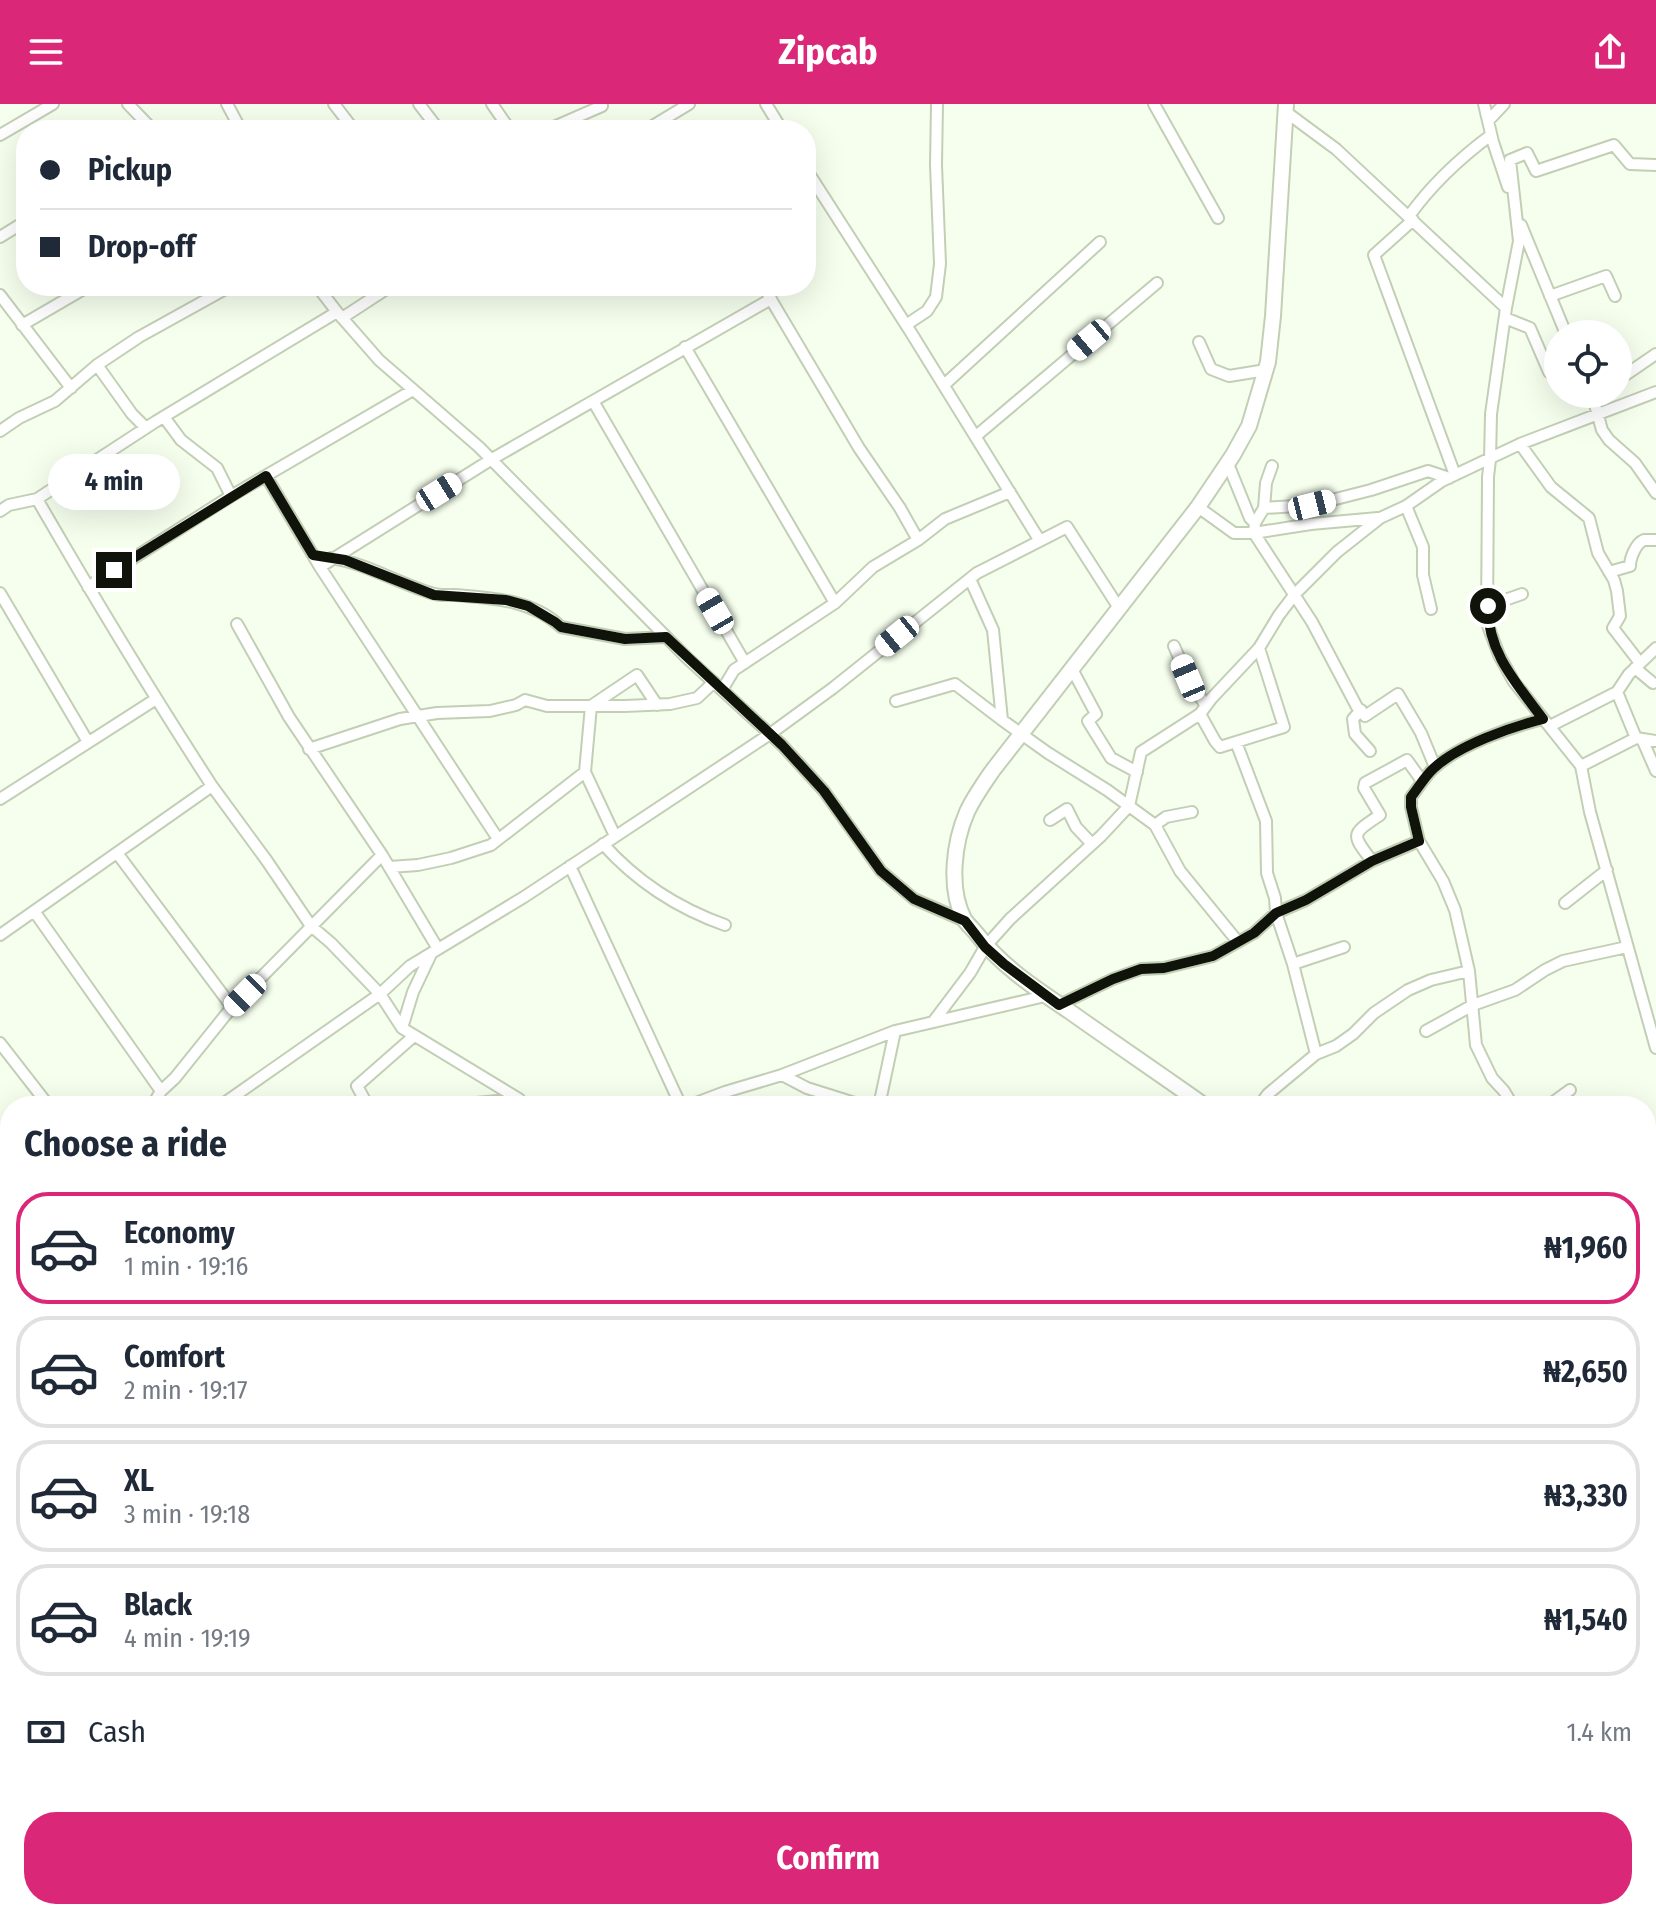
<!DOCTYPE html>
<meta charset="utf-8">
<style>
body{margin:0;font-family:"Fira Sans Condensed",sans-serif;background:#f2f2f3;color:#1f2937;height:100vh;display:flex;flex-direction:column;font-size:30px;white-space:nowrap}
*{box-sizing:border-box;margin:0}
p{font-size:26px;color:#747a83}
.icon{flex:none;width:44px;height:44px;fill:none;stroke:currentColor;stroke-width:2;stroke-linecap:round;stroke-linejoin:round}
.map{position:relative;flex:1;overflow:hidden}
.panel{position:absolute;left:0px;top:992px;width:1656px;height:824px;display:flex;flex-direction:column;background:#fff;border-radius:32px 32px 0 0;box-shadow:0 8px 32px #0002}
.panel>*{flex:none}
.guide{position:absolute;left:16px;top:16px;width:800px;height:176px;border-radius:32px;box-shadow:0 8px 32px #0002;display:grid;align-content:center;height:176px;padding:0 24px;background:#fff}
.fabs{position:absolute;left:1544px;top:216px;display:grid;gap:16px}
.fabs a{display:grid;place-items:center;width:88px;height:88px;border-radius:50%;background:#fff;box-shadow:0 8px 32px #0002;font-size:40px}
.end{position:absolute;width:36px;height:36px;margin:-18px;border:10px solid #0f130a;background:#fff;box-shadow:0 0 0 4px #fff}
.from{border-radius:50%}
.bubble{position:absolute;height:56px;border-radius:28px;background:#fff;box-shadow:0 8px 32px #0002;font-size:26px;font-weight:700;line-height:56px;text-align:center}
.car{position:absolute;width:24px;height:48px;margin:-24px -12px;border-radius:10px;box-shadow:0 0 6px 2px #0007;background:linear-gradient(#fff 24%,#345 0 40%,#fff 0 76%,#345 0 86%,#fff 0)}
.guide b{display:flex;align-items:center;gap:28px;height:76px;font-size:30px}
.guide b+b{border-top:2px solid #e0e1e3}
.guide i{width:20px;height:20px;background:#1f2937}
ul{padding:0;list-style:none}
li{display:flex;align-items:center;gap:24px;height:112px;margin:0 16px 12px;padding:0 8px;border:4px solid #e0e1e3;border-radius:32px}
li div{flex:1}
li b{display:block;font-size:30px}
li em{font-style:normal;font-weight:700}
li.active{border-color:#db2777}
li>.icon{width:72px;height:72px;stroke-width:1.5}
h2{padding:0 24px;font-size:36px;line-height:96px}
.pay{display:flex;align-items:center;gap:20px;height:88px;padding:0 24px;font-size:30px}
.pay p{margin-inline-start:auto}
.button{display:flex;gap:16px;margin-top:auto;padding:16px 24px}
.button a{flex:1;height:92px;border-radius:32px;background:#db2777;color:#fff;font-size:32px;font-weight:700;line-height:92px;text-align:center}
header{display:flex;justify-content:space-between;align-items:center;height:104px;padding:0 24px;background:#db2777;color:#fff;font-size:36px;font-weight:700}
.map>svg:first-child{display:block}
.lines{fill:none;stroke-linecap:round;stroke-linejoin:round}
.street-casing{stroke:#c2cfb5;stroke-width:14}
.secondary-casing{stroke:#c2cfb5;stroke-width:18}
.street{stroke:#fff;stroke-width:10}
.secondary{stroke:#fff;stroke-width:14}
.route{stroke:#0f130a;stroke-width:10}
</style>
<header><svg class="icon" aria-label="menu" viewBox="0 0 24 24"><path d="M4 6h16M4 12h16M4 18h16"/></svg>Zipcab<svg class="icon" aria-label="share" viewBox="0 0 24 24"><path d="M12 15V3M7 8l5-5 5 5M5 13v7h14v-7"/></svg></header>
<div class="map">
<svg width="1656" height="1816" viewBox="0 0 1656 1816">
<rect width="100%" height="100%" fill="#f6ffee"/>
<g class="lines">
<defs>
<path id="street" d="M128 0 153 26
M227 0 241 26
M334 0 354 26
M419 0 439 26
M492 0 510 26
M766 0 782 26
M1154 0 1218 114
M1484 0 1493 38 1508 83
M1286 8 1336 45 1506 204
M1488 17 1504 0
M547 26 602 2 600 0
M646 26 689 0
M0 31 53 0
M1656 61 1630 60 1614 41 1536 67 1527 49 1510 56 1519 137 1506 204 1491 310 1490 356 1488 373 1487 519 1499 551 1514 578 1581 662 1590 708 1656 944
M806 65 910 227 1040 437
M1409 112C1432 80 1460 54 1491 31
M1413 116 1374 151 1455 371
M1521 121 1566 230
M0 133 26 117
M317 182 337 208 379 256 479 343 686 553 782 641 824 687 881 767 914 795 965 817
M763 182 859 344 900 404 918 436
M0 191 71 284
M1550 192 1606 172 1615 192
M342 214 391 182
M1505 214 1530 224 1549 268 1558 265
M22 221 89 182
M906 221 927 207 936 193 940 160 936 61 937 0
M1199 238 1211 265 1229 272 1266 266
M685 243 835 499
M97 261 132 310 146 324
M1618 276 1656 250
M944 281 1100 138
M1592 290 1602 326 1609 336 1635 359 1656 389
M593 297 745 559
M164 313 181 336 217 364 231 392 413 286
M0 327 19 314 55 297 97 261 139 233 231 182
M976 332 1157 179
M1520 340 1551 383 1589 414 1598 449 1614 476 1617 487 1620 512 1613 524 1640 559
M1228 360 1250 414 1255 419 1254 429 1312 518 1357 603 1365 612 1398 590 1421 629 1435 663
M266 372 320 463 498 735
M37 395C93 492 151 588 212 682
M1406 402 1423 443V471L1431 505
M1198 403 1234 429H1254L1311 420 1378 414
M1264 404 1266 379 1272 362
M0 407 9 401 37 395 155 318 337 208
M1255 419 1264 404 1312 401 1371 386 1428 367 1449 374
M331 454C366 459 397 479 431 489 439 492 447 491 456 491 493 494 533 496 561 523L625 535 666 533
M320 463 492 355 771 195
M1609 468 1630 462C1630 454 1636 439 1644 436 1646 436 1654 436 1656 436
M970 475 993 526 1002 616 1048 649 1107 686 1155 721 1180 767 1238 838
M88 483 231 392
M0 489 88 638
M1488 502 1522 490
M237 520 289 613 382 751 438 845
M1174 542 1188 574 1206 602
M1635 564 1653 579
M1072 565 1096 610 1088 617 1111 654 1137 668
M722 586 734 566 835 499 873 463 918 436 945 415 1010 388
M1617 588 1636 634
M896 597 955 580 1002 616
M1361 606 1353 615 1355 630 1370 647
M1200 610 1215 637 1220 643 1284 623 1259 544
M1550 622 1617 588 1629 570 1656 544
M1642 635 1656 667
M1236 638 1266 717 1267 769 1275 794 1276 809 1293 860 1316 950
M309 645 400 615 437 609 490 607 516 601 525 596 547 602H625L670 600 697 594 714 578
M1581 662 1636 634 1656 637
M585 668 615 732
M0 695 156 595
M1050 716 1067 705 1076 723 1092 740
M1155 721 1166 713 1192 708
M603 740C636 777 677 804 725 821
M117 749 232 903
M1372 757C1350 729 1352 730 1380 711L1364 684 1365 679 1407 656 1422 677
M570 762 681 1002
M389 763 418 761 451 754 491 741 585 668 591 602 637 571 657 601
M1565 799 1607 766
M34 807 161 987
M0 831 212 682 267 757 311 822 331 839 380 890 402 924 519 995 525 1002
M1293 860 1344 843
M1059 901 1113 875 1141 865 1164 864 1213 852 1254 829 1276 809 1306 796 1372 757 1419 737
M933 918 970 869 985 843 1010 815 1101 732 1129 702 1141 648 1200 610 1211 595 1259 544 1279 511 1295 490 1337 448 1380 414 1406 402 1442 377 1520 340 1656 288
M402 924 413 888 431 850
M1426 927 1473 901 1515 886 1545 866 1563 857 1627 843
M0 939 49 1002
M782 971 807 984 864 1002
M152 1002 161 987 175 974 232 903 382 751
M220 1002 380 890 410 862 524 793 770 630 833 584 977 469 1067 423 1119 504
M368 1002 357 982 414 932
M444 1002 518 995
M688 1002 725 988 782 971 895 927 1045 892
M879 1002 895 927
M1259 1002 1268 990 1316 950 1336 942 1353 930 1374 909 1408 886 1431 876 1469 867
M1513 1002 1504 987 1492 974 1476 941 1469 867 1455 806 1443 777 1419 737 1411 703V693C1419 683 1425 672 1434 664 1459 641 1511 623 1543 615
M1548 1002 1570 986
M1646 1090 1656 1086
M0 1111 10 1127
M0 1240 10 1225
M0 1431 10 1437
M0 1459 10 1446
M1646 1498 1656 1485
M1646 1659 1656 1668
M0 1729 10 1738
M1646 1745 1656 1734
M86 1806 99 1816
M698 1806 699 1816
M879 1806 883 1816
M961 1806 966 1816
M1386 1806 1398 1816
M60 1816 68 1806
M543 1816 552 1806
M1315 1816 1323 1806
M1445 1816 1453 1806
M1583 1816 1592 1806"/>
<path id="secondary" d="M1205 1002C1160 970 1114 939 1069 907 1035 884 1001 862 976 829 972 824 967 820 964 815 948 784 954 738 967 708 974 693 984 679 993 666L1198 403 1233 351 1249 322 1268 258 1273 212 1286 0
M1646 1308 1656 1315
M1646 1331 1656 1318
M1646 1349 1656 1336
M0 1579 10 1587
M281 1806 294 1816
M1227 1816 1235 1806
M1241 1816 1250 1806"/>
</defs>
<use href="#street" class="street-casing"/>
<use href="#secondary" class="secondary-casing"/>
<use href="#street" class="street"/>
<use href="#secondary" class="secondary"/>
</g>
<g class="lines">
<path class="route" d="M114 466 266 372 313 451 345 456 434 491 506 496 528 502 555 518 561 523 625 535 666 533 782 641 824 687 881 767 914 795 965 817 985 843 1004 860 1059 901 1113 875 1141 865 1164 864 1213 852 1254 829 1276 809 1306 796 1372 757 1419 737 1411 703V693C1419 683 1425 672 1434 664 1459 641 1511 623 1543 615 1517 580 1487 548 1488 502"/>
</g>
</svg>
<div class="fabs">
<a><svg class="icon" aria-label="locate" viewBox="0 0 24 24"><circle cx="12" cy="12" r="6"/><path d="M12 2v4M12 18v4M2 12h4M18 12h4"/></svg></a>
</div>
<i class="end from" style="left:1488px;top:502px"></i>
<i class="end" style="left:114px;top:466px"></i>
<div class="bubble" style="left:48px;top:350px;width:132px">4 min</div>
<i class="car" style="left:1089px;top:236px;rotate:230deg"></i>
<i class="car" style="left:439px;top:388px;rotate:58deg"></i>
<i class="car" style="left:1312px;top:401px;rotate:76deg"></i>
<i class="car" style="left:715px;top:507px;rotate:330deg"></i>
<i class="car" style="left:897px;top:532px;rotate:231deg"></i>
<i class="car" style="left:1188px;top:574px;rotate:337deg"></i>
<i class="car" style="left:245px;top:891px;rotate:225deg"></i>
<div class="guide">
<b><i class="from"></i>Pickup</b>
<b><i></i>Drop-off</b>
</div>
<section class="panel">
<h2>Choose a ride</h2>
<ul>
<li class="active"><svg class="icon" aria-label="car" viewBox="0 0 24 24"><path d="M5 17H2v-5l4-1 3-4h7l3 4 3 1v5h-3M9 17h6M6 11h13"/><circle cx="7" cy="17" r="2"/><circle cx="17" cy="17" r="2"/></svg><div><b>Economy</b><p>1 min · 19:16</p></div><em>₦1,960</em></li>
<li><svg class="icon" aria-label="car" viewBox="0 0 24 24"><path d="M5 17H2v-5l4-1 3-4h7l3 4 3 1v5h-3M9 17h6M6 11h13"/><circle cx="7" cy="17" r="2"/><circle cx="17" cy="17" r="2"/></svg><div><b>Comfort</b><p>2 min · 19:17</p></div><em>₦2,650</em></li>
<li><svg class="icon" aria-label="car" viewBox="0 0 24 24"><path d="M5 17H2v-5l4-1 3-4h7l3 4 3 1v5h-3M9 17h6M6 11h13"/><circle cx="7" cy="17" r="2"/><circle cx="17" cy="17" r="2"/></svg><div><b>XL</b><p>3 min · 19:18</p></div><em>₦3,330</em></li>
<li><svg class="icon" aria-label="car" viewBox="0 0 24 24"><path d="M5 17H2v-5l4-1 3-4h7l3 4 3 1v5h-3M9 17h6M6 11h13"/><circle cx="7" cy="17" r="2"/><circle cx="17" cy="17" r="2"/></svg><div><b>Black</b><p>4 min · 19:19</p></div><em>₦1,540</em></li>
</ul>
<div class="pay"><svg class="icon" aria-label="cash" viewBox="0 0 24 24"><path d="M3 7h18v10H3z"/><circle cx="12" cy="12" r="2"/></svg>Cash<p>1.4 km</p></div>
<div class="button"><a>Confirm</a></div>
</section>
</div>
